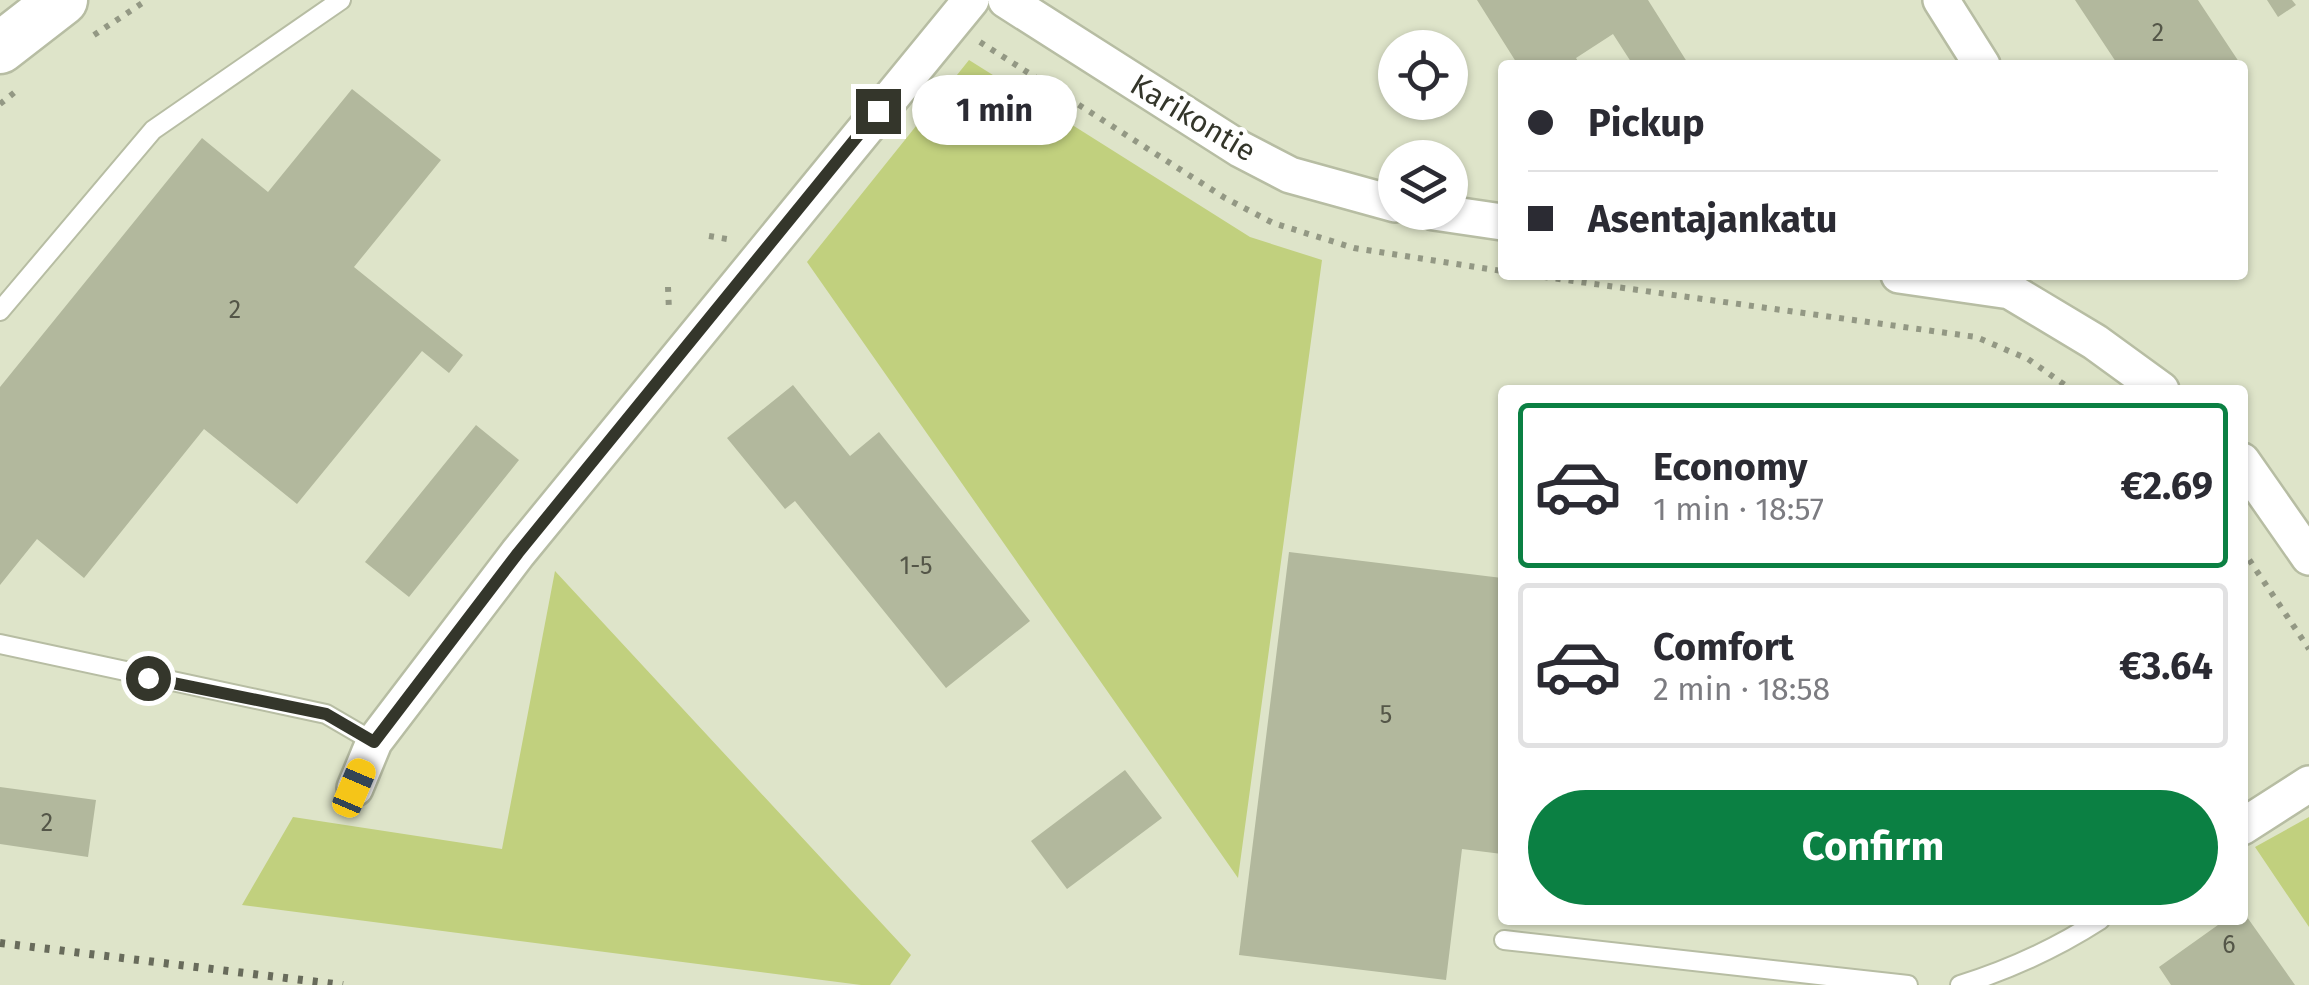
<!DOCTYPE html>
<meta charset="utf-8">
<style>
body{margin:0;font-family:"Fira Sans",sans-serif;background:#f2f2f3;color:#2b2b33;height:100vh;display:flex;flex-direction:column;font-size:38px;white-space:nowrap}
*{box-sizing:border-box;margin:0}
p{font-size:32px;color:#7c7c81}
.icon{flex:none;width:55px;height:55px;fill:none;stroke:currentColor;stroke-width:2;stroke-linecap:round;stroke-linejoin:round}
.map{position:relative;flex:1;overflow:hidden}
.drawer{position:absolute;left:1498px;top:385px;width:750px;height:540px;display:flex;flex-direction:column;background:#fff;border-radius:10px;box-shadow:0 2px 8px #0004}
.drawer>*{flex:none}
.guide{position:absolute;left:1498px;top:60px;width:750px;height:220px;border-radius:10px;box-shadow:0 2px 8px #0004;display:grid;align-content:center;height:220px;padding:0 30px;background:#fff}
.tools{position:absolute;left:1378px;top:30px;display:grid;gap:20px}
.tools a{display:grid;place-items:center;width:90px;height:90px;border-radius:50%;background:#fff;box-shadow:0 2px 8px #0004;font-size:50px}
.end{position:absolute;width:45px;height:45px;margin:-22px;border:12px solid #34362b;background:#fff;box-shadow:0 0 0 5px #fff}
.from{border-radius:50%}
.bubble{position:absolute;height:70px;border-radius:35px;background:#fff;box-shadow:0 2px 8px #0004;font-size:32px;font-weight:700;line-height:70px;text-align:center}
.car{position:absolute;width:30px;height:60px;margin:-30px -15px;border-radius:12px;box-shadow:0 0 8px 2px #0007;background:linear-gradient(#f5c518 24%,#345 0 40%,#f5c518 0 76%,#345 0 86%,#f5c518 0)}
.guide b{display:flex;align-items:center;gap:35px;height:95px;font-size:38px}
.guide b+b{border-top:2px solid #e1e1e2}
.guide i{width:25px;height:25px;background:#2b2b33}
ul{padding:18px 0 0;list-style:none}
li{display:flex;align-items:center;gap:30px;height:165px;margin:0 20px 15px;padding:0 10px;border:5px solid #e1e1e2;border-radius:10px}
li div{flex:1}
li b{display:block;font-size:38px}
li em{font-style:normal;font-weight:700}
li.selected{border-color:#0b8043}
li>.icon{width:90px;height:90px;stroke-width:1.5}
.primary-button{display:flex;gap:20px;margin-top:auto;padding:20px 30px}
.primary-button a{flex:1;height:115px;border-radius:60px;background:#0b8043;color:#fff;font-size:40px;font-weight:700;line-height:115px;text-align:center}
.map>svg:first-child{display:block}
.green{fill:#c1d07e}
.building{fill:#b2b89d}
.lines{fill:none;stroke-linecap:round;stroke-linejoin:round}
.lane-casing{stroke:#b7bda3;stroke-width:22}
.street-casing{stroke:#b7bda3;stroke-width:40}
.secondary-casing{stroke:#b7bda3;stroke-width:55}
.path{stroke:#939884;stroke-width:6;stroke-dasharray:5 8;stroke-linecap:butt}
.lane{stroke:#fff;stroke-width:18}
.street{stroke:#fff;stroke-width:35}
.secondary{stroke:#fff;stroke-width:50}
.rail{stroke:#686b5b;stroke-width:8;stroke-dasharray:5 10;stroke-linecap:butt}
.route{stroke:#34362b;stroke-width:12}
.labels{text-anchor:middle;stroke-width:9;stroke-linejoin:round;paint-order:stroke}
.number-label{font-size:25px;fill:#545648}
.street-label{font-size:30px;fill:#34362b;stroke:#fff}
</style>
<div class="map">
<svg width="2309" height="985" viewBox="0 0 2309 985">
<rect width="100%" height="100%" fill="#dee4c9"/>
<path class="green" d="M969 60 1250 237 1322 260 1238 878 807 262Z
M555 571 911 955 890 985H861L242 905 293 817 502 849Z
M2309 817V927L2255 847Z"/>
<path class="building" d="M1477 0H1648L1689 65H1633L1613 34 1576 58 1580 65H1518Z
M2075 0H2198L2241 65H2118Z
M2267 0H2292L2296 5 2278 17Z
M352 89 441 160 354 267 463 355 449 373 422 351 297 504 204 429 84 578 37 539 0 585V387L202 138 268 192Z
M793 385 850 456 879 432 1030 621 946 688 795 501 785 509 727 438Z
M476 425 519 460 409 597 365 562Z
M1289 552 1502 578V854L1462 849 1446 980 1239 955Z
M1125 770 1162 818 1067 889 1031 841Z
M0 787 96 800 88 857 0 844Z
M2242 910 2295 985H2171L2159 967 2225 920H2242Z"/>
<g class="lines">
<defs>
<path id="lane" d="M0 311 153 130 341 0
M0 644 326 714 374 742
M1504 940 1908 985
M1960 985C2011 969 2055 949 2100 920"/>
<path id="street" d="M1006 0 1240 149 1290 175 1395 204
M1941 0 1982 65
M1434 212 1502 222
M1899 275 2010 291 2095 342 2161 390
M2242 461 2309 557
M355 788 374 742 518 553 971 0
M2242 827 2309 784"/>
<path id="secondary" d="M0 48 62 0"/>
</defs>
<use href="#lane" class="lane-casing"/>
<use href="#street" class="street-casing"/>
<use href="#secondary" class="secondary-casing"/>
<path class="path" d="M94 35 147 0
M980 42 1225 198 1273 223 1354 248 1502 271
M0 104 15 92
M709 236 727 239
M1530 275 1976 337 2028 359 2072 390
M668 287 669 311
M2242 549 2309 649"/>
<use href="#lane" class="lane"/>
<use href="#street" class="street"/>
<use href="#secondary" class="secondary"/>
<path class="rail" d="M0 943 343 985"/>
</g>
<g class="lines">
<path class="route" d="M148 678 326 714 374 742 518 553 878 111"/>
</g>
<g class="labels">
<g class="number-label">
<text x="2158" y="41">2</text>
<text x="235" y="318">2</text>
<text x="916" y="574">1-5</text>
<text x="1386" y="723">5</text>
<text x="47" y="831">2</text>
<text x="2229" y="953">6</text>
</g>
<g class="street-label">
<text transform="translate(1193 118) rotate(31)" y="10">Karikontie</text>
</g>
</g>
</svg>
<div class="tools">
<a><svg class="icon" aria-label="locate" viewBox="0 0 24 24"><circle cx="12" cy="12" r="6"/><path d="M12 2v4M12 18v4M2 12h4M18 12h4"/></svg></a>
<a><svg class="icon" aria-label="layers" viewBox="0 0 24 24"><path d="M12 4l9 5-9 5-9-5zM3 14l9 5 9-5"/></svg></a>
</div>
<i class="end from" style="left:148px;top:678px"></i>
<i class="end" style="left:878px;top:111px"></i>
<div class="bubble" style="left:912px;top:75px;width:165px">1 min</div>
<i class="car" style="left:354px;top:788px;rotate:23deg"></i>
<div class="guide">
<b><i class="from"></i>Pickup</b>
<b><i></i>Asentajankatu</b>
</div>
<section class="drawer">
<ul>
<li class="selected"><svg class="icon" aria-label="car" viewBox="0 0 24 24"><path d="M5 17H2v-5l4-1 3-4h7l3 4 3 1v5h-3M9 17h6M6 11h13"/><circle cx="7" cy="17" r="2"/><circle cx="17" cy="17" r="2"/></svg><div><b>Economy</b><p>1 min · 18:57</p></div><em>€2.69</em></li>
<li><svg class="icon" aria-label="car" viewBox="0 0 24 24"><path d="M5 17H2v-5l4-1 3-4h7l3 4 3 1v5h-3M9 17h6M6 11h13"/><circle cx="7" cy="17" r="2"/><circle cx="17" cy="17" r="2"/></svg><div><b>Comfort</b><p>2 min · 18:58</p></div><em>€3.64</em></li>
</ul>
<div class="primary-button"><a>Confirm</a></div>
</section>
</div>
